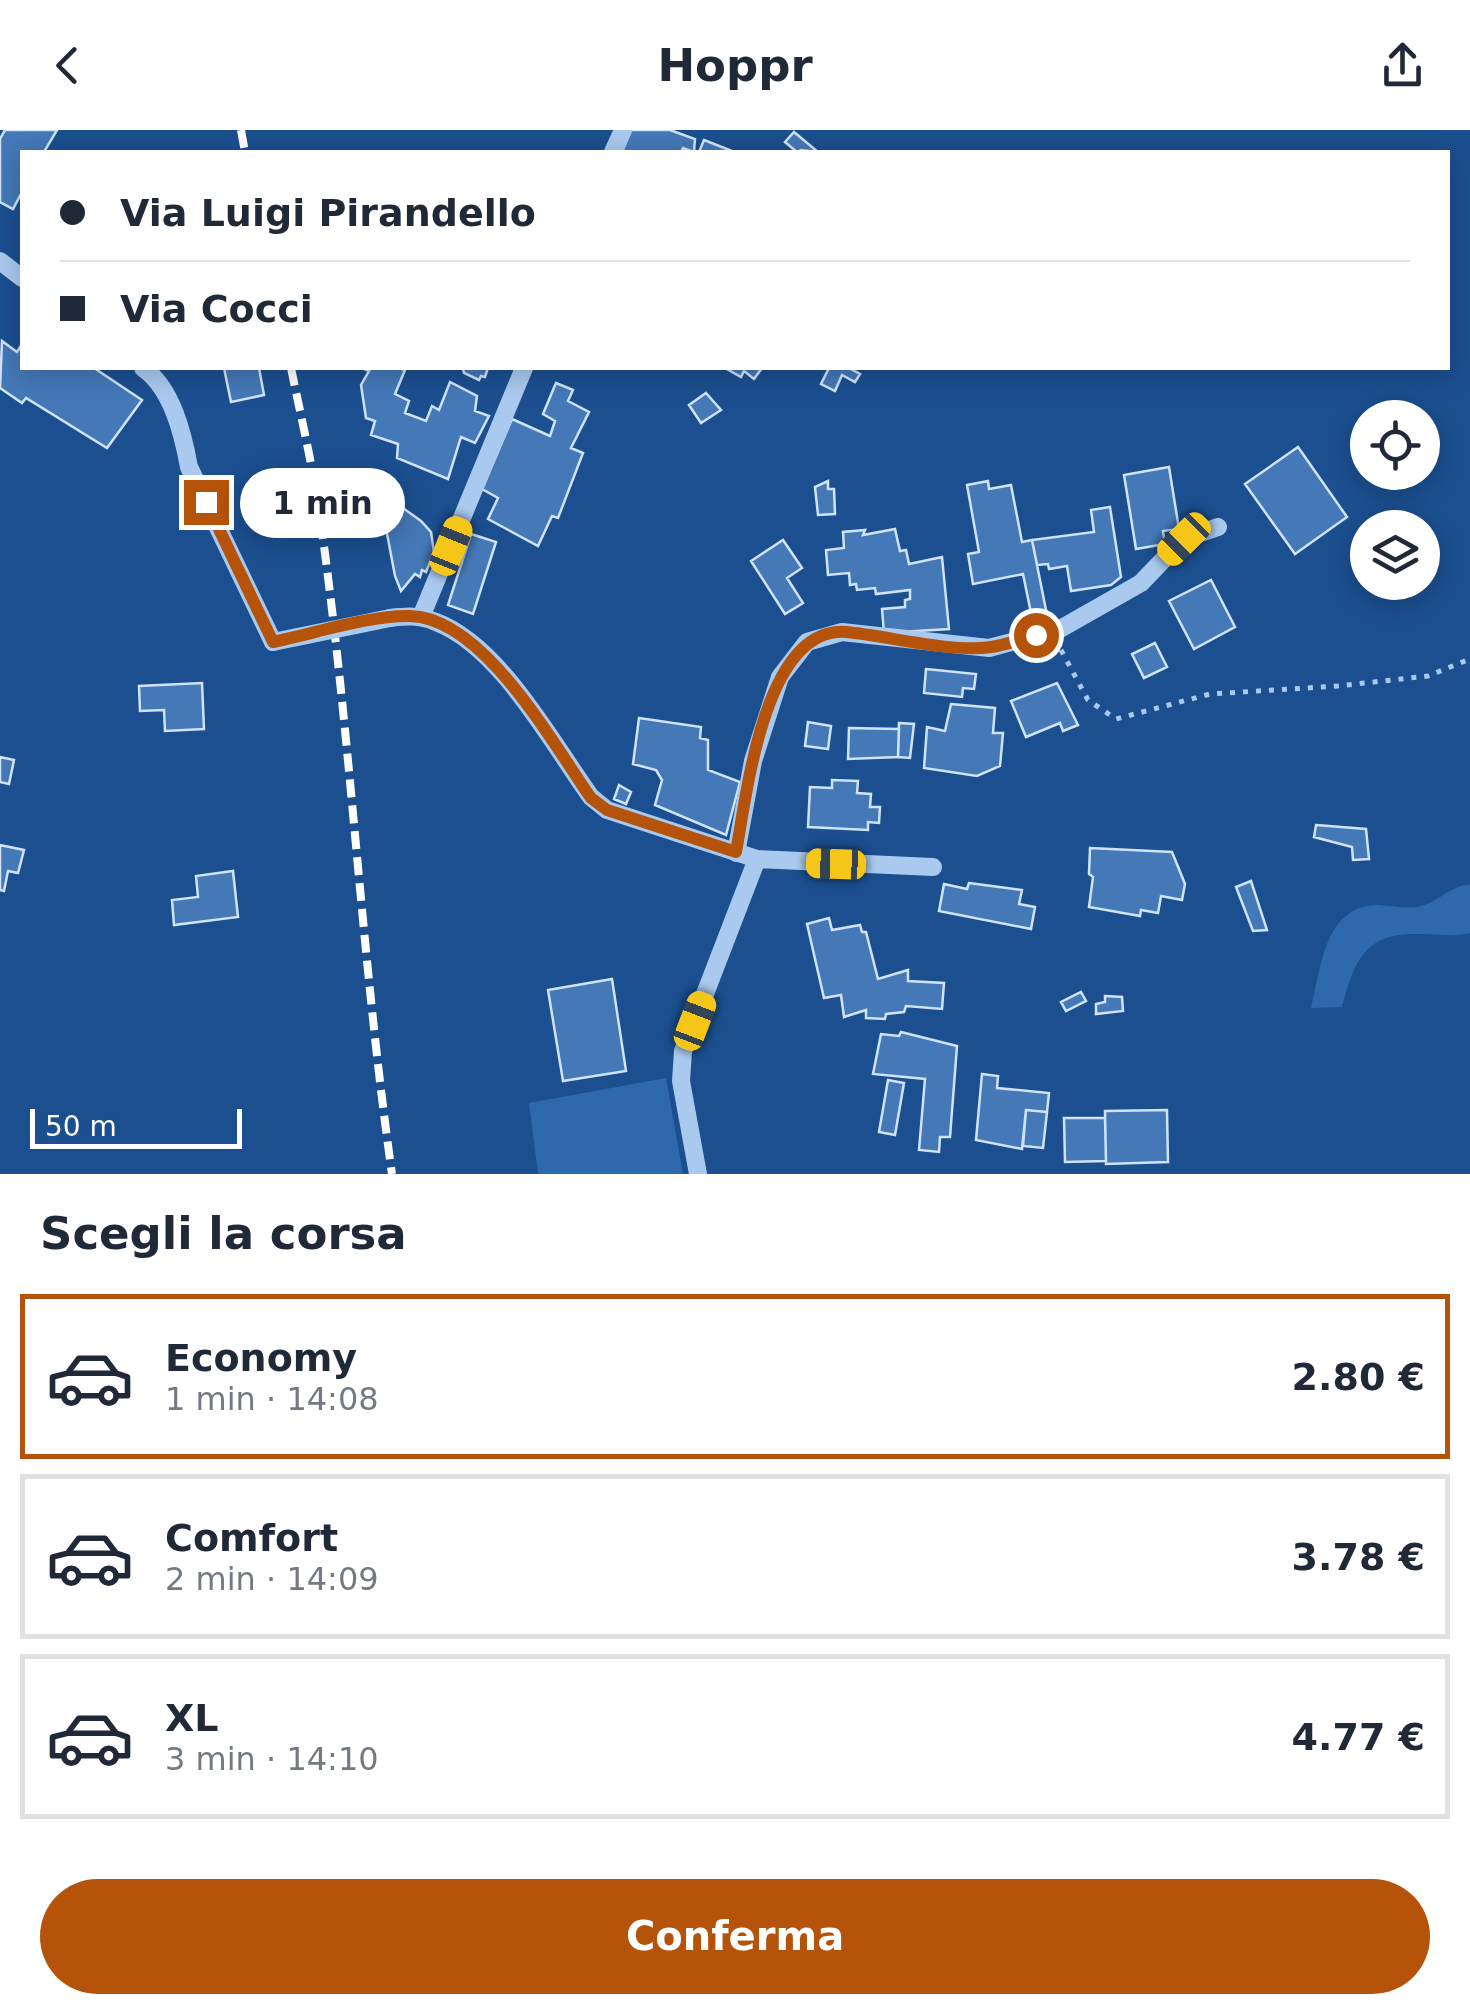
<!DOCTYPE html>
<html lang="it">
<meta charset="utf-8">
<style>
body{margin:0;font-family:"DejaVu Sans",sans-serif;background:#f2f2f3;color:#1f2937;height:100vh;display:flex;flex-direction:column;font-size:38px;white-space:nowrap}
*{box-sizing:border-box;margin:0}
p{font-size:32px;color:#747a83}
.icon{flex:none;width:55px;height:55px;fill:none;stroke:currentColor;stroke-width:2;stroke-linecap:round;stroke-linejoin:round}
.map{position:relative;height:1044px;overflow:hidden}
.drawer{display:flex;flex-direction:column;background:#fff;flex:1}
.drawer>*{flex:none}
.banner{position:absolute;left:20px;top:20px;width:1430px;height:220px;border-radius:0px;box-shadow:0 5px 25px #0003;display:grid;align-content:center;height:220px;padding:0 40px;background:#fff}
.buttons{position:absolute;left:1350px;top:270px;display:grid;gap:20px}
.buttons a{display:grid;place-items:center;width:90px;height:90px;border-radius:50%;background:#fff;box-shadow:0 5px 25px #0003;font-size:50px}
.scale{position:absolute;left:30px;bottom:25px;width:212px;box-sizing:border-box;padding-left:10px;border:5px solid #fff;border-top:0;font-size:28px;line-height:35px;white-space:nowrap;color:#fff;-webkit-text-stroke:8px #1b4f8f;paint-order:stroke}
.end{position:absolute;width:45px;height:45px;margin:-22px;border:12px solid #b45309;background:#fff;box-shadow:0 0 0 5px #fff}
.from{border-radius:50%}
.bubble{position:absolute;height:70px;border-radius:35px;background:#fff;box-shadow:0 5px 25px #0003;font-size:32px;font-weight:800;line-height:70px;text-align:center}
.car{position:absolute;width:30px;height:60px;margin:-30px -15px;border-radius:12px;box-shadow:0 0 8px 2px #0007;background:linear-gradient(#f5c518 24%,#345 0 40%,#f5c518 0 76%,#345 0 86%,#f5c518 0)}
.banner b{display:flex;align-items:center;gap:35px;height:95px;font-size:38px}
.banner b+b{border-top:2px solid #e0e1e3}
.banner i{width:25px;height:25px;background:#1f2937}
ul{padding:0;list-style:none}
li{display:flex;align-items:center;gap:30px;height:165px;margin:0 20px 15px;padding:0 20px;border:5px solid #e0e1e3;border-radius:0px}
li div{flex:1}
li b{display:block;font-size:38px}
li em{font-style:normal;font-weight:800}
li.active{border-color:#b45309}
li>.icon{width:90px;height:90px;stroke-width:1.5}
h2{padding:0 40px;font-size:45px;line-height:120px}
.cta{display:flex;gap:20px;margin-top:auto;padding:20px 40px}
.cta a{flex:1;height:115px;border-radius:60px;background:#b45309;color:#fff;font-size:40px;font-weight:800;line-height:115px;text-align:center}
header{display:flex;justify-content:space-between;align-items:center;height:130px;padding:0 40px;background:#fff;font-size:45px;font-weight:800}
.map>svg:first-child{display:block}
.green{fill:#2e69ad}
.building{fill:#4478b7;stroke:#cfe3fa;stroke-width:2.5}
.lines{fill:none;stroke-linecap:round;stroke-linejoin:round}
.path{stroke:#a9c9ee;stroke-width:5;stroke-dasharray:5 8;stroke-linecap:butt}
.minor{stroke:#a9c9ee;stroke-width:18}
.rail{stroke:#fff;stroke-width:8;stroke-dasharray:18 8;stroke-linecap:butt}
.minor-bridge{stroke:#a9c9ee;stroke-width:18}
.route{stroke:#b45309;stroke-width:12}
</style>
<header><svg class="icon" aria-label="back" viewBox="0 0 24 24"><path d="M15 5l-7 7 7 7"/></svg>Hoppr<svg class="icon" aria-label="share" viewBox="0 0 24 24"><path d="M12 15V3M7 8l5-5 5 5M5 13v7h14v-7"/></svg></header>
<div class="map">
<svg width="1470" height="1044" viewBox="0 0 1470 1044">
<rect width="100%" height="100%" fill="#1b4f8f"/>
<path class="green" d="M1470 754V803C1454 807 1437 804 1421 804 1364 802 1355 830 1342 877L1311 878C1320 844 1323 784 1367 776 1384 772 1404 781 1421 776 1440 771 1448 757 1470 754Z
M666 948 683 1044H538L529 973Z"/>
<path class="building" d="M5 0H57L44 22H22V62L13 79 0 72V9Z
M631 0H670L695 9 694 22 683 18 681 22H622Z
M794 2 818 22 801 20 797 22 785 12Z
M704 10 732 21 731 22H699Z
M2 211 17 222 22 214V238H94L142 270 107 318 26 268 22 273 0 258Z
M224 238H259L264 265 231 272Z
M362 238H399L405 240 395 264 409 271 405 283 426 291 432 276 439 280 450 252 477 266 475 281 489 286 475 313 461 307 448 349 397 328 398 314 371 305 375 291 366 288 361 255 369 241Z
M463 238H488L485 247 481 246 479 250 464 243Z
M725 238H762L754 249 744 241 741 247Z
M829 238H849L860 244 855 252 842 245 835 261 821 254Z
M556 253 573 260 568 271 589 282 571 318 583 323 558 388 552 386 538 416 488 389 498 368 482 359 512 289 550 306 555 291 543 284Z
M706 263 721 280 701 293 689 275Z
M1298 317 1347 387 1295 424 1245 354Z
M1169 337 1179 399 1163 401 1165 414 1136 419 1124 345Z
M828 351V359H834L835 384 818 385 815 357Z
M988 351 989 359 1011 355 1022 412 1032 410 1047 485 1032 488 1023 444 973 454 968 424 979 422 967 355Z
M389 368 421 391 431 402 434 422 426 442 422 440 420 447 415 444 401 461 395 446 382 377Z
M1110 377 1121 447 1111 455 1071 461 1067 436 1049 439 1048 434 1037 435 1032 410 1094 402 1091 380Z
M895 399 900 421 906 420 909 434 942 427 949 499 884 503 882 479 905 477V470L910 469V460L876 464 875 458 857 460 856 454 850 455 849 443 828 445 826 420 844 418 843 402 865 400 863 405Z
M471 404 496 412 473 484 448 475Z
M783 410 802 438 787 448 803 473 785 484 751 431Z
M1211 450 1235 497 1194 519 1169 471Z
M1155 513 1167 537 1144 548 1132 524Z
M926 539 976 544 974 559 963 558 962 567 924 563Z
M202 553 204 599 165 601 164 580 140 581 139 556Z
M1057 553 1078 595 1063 601 1060 593 1026 607 1011 571Z
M951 574 995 578 993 603H1003L1000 636 977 646 924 638 927 597 945 601Z
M639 588 701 597 700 608 708 610V640L740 652 726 705 655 675 662 650 656 640 633 634Z
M808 592 831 596 828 619 805 616Z
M899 593 914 594 910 628 898 627Z
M849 598 899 599 898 627 848 629Z
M0 627 14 630 9 654 0 652Z
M832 650 858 651 857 663 871 664 870 677H880L879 693 868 692V700L808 697 810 657 832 658Z
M619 655 631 662 626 674 614 669Z
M1316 695 1366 699 1369 729 1353 730 1352 717 1314 707Z
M0 715 24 720 18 743 8 741 4 761 0 760Z
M1090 718 1172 722 1185 754 1182 770 1161 766 1158 783 1141 780 1140 786 1089 777 1093 747 1089 744Z
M233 741 238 787 174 795 172 770 198 767 196 746Z
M1251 751 1267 800 1253 801 1236 757Z
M969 753 1022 760 1019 774 1035 777 1031 799 939 781 944 754 967 759Z
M829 788 832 800 860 795 862 802H866L878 849 908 840V851L944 853 942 879 906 876 904 882 886 884 885 889 866 888V880L844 887 841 865 824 868 807 794Z
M612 849 626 941 563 951 548 860Z
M1081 862 1086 871 1066 881 1061 872Z
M1105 866 1122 867 1123 881 1096 884V874L1105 872Z
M901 902 957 916 950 1007H940L939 1022 919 1020 925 949 873 944 881 904 899 906Z
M982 944 998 946 997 958 1049 963 1047 982 1026 980 1022 1019 976 1010Z
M888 950 904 953 895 1005 879 1002Z
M1026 980 1047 982 1043 1018 1023 1016Z
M1167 980 1168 1032 1106 1034 1105 981Z
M1064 988H1105L1106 1031 1065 1032Z"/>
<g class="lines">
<path class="path" d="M1061 520 1088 570 1116 589 1210 564 1338 556 1428 546 1470 529"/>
<path class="minor" d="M613 22 623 0
M0 131 22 148
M143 238C172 258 183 304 189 337L273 512
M421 487 524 238
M390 488C406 486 420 485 436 492 500 516 552 613 591 667L607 680 757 729 933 737
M736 723 753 631 780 547 807 512 842 502 989 518 1060 499 1141 453 1183 409 1218 397
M698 1044 681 951 683 921 757 729"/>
<path class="rail" d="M241 0 245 22
M291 238C301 287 313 337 320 387 351 605 361 826 392 1044"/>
<path class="minor-bridge" d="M273 512 390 488"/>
</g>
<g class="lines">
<path class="route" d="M206 372 273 512C313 504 370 485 410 486 483 487 553 614 591 668L607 680 736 722C747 664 764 495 847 502 888 506 952 523 991 517 1006 515 1021 509 1036 505"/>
</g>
</svg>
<div class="buttons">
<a><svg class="icon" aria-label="locate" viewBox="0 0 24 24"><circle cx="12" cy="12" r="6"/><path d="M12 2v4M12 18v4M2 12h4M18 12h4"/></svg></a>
<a><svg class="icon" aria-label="layers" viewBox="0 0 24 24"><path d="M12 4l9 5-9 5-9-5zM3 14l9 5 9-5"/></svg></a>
</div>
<div class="scale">50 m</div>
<i class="end from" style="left:1036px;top:505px"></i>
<i class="end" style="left:206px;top:372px"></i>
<div class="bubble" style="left:240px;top:338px;width:165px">1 min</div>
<i class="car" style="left:1184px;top:409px;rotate:225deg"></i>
<i class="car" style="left:451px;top:416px;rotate:22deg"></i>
<i class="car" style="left:836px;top:734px;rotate:272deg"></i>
<i class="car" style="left:695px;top:891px;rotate:21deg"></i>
<div class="banner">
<b><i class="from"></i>Via Luigi Pirandello</b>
<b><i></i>Via Cocci</b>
</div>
</div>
<section class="drawer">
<h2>Scegli la corsa</h2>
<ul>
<li class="active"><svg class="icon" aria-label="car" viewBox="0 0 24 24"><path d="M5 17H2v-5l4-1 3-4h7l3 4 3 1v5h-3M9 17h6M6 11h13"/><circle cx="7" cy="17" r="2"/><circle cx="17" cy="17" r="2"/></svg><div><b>Economy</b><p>1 min · 14:08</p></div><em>2.80 €</em></li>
<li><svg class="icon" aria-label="car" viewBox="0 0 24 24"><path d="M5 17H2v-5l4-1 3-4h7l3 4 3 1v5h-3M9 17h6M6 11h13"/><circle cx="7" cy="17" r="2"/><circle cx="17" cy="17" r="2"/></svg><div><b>Comfort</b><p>2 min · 14:09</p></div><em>3.78 €</em></li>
<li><svg class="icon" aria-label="car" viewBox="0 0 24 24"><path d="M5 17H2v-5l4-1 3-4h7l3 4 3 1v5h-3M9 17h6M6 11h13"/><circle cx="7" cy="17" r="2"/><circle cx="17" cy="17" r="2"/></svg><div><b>XL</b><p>3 min · 14:10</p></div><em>4.77 €</em></li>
</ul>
<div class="cta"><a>Conferma</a></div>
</section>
